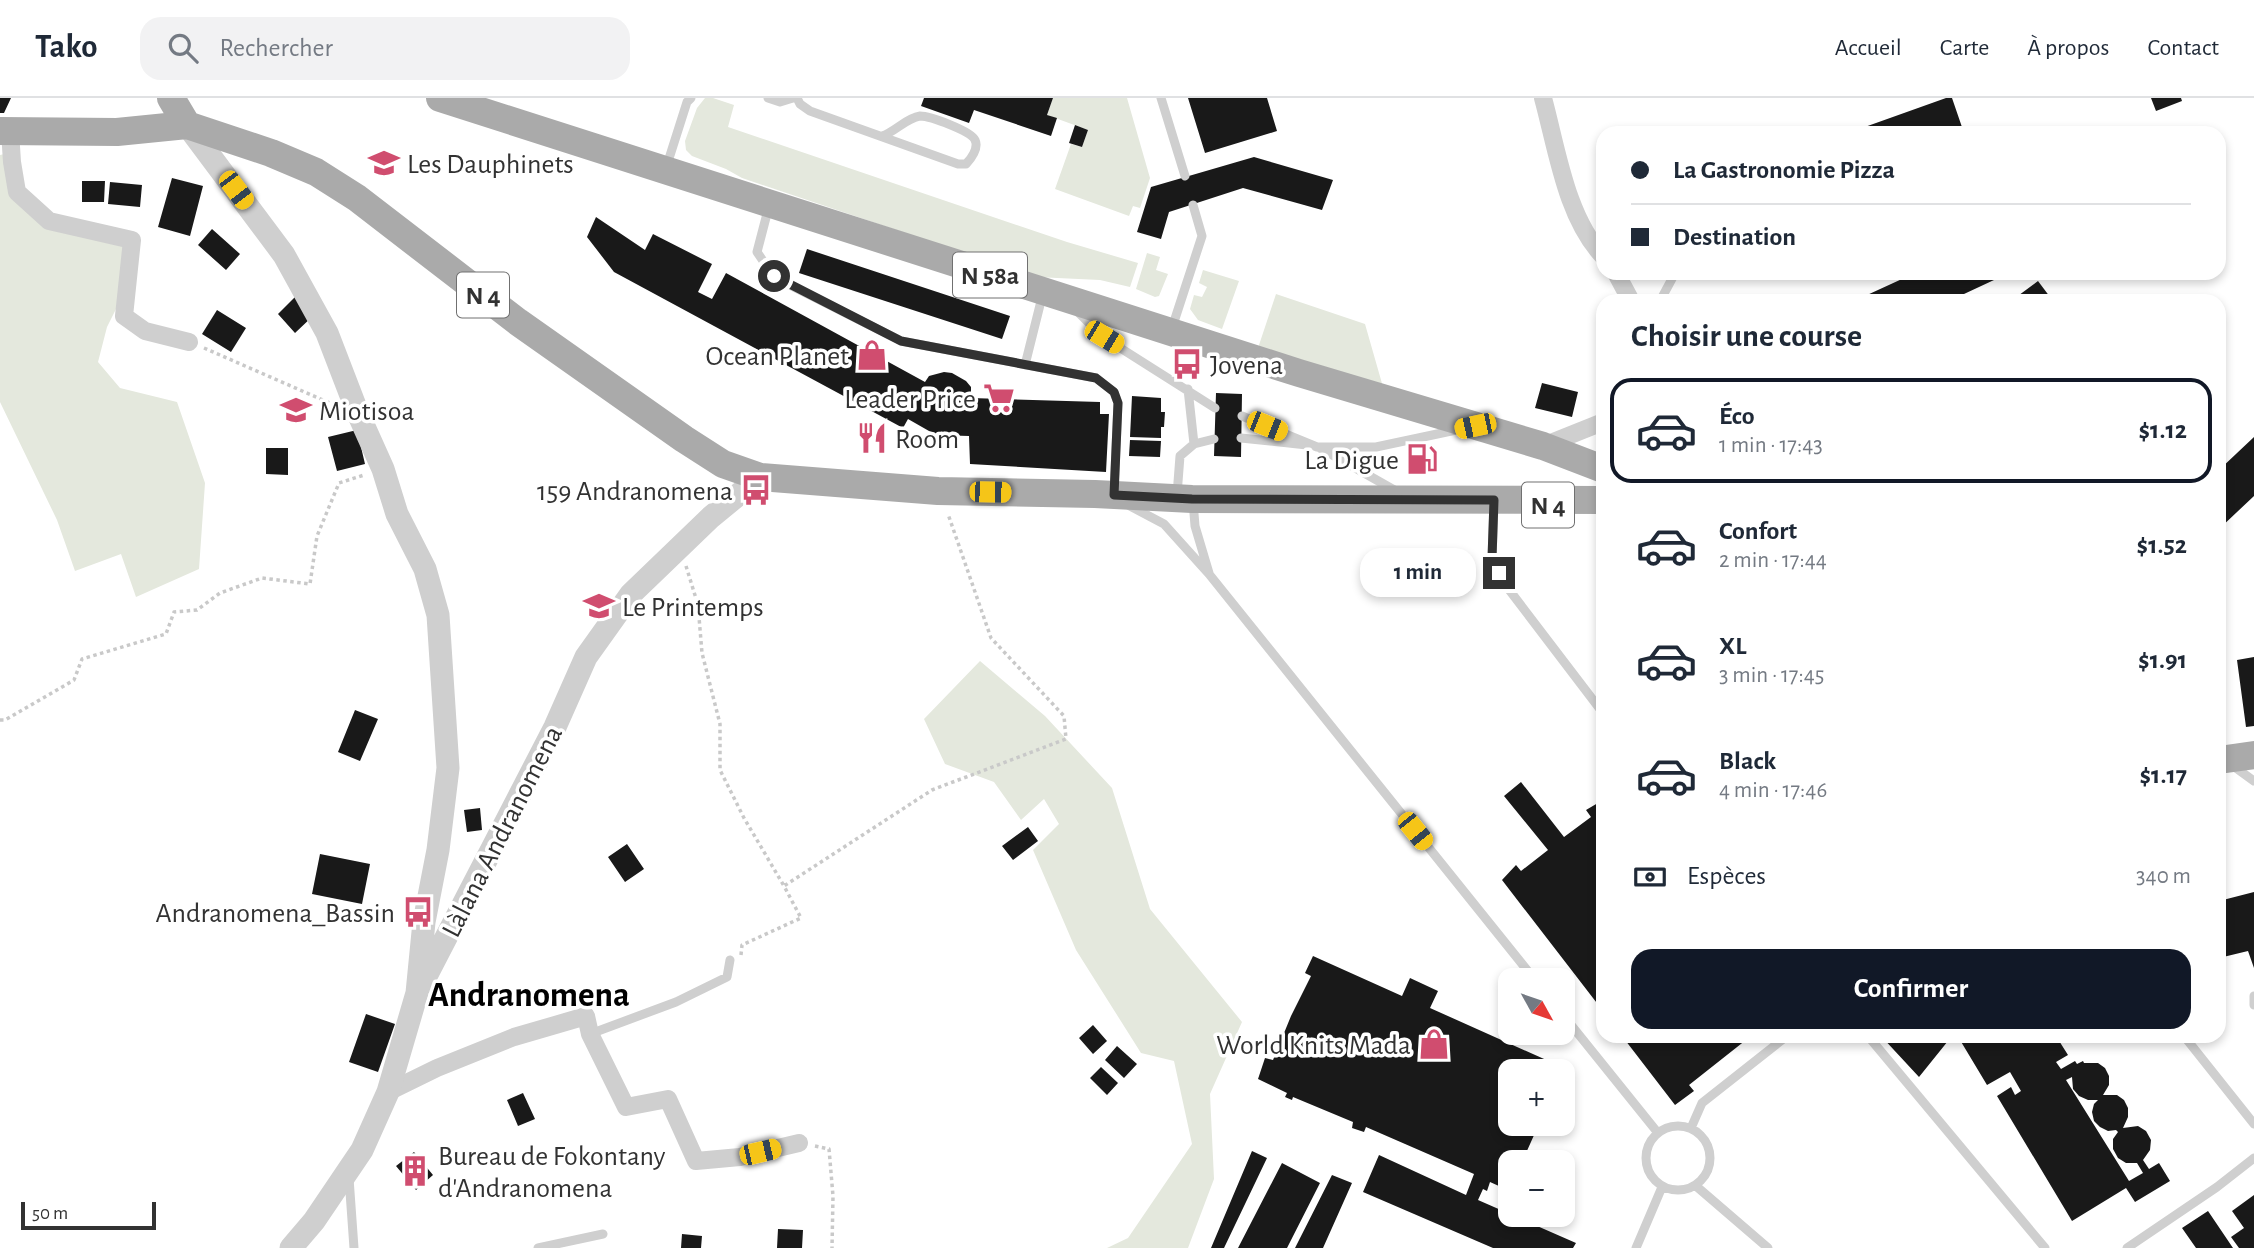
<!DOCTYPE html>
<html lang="fr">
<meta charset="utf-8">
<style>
body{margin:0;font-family:"Alegreya Sans",sans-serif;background:#f2f2f3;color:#1f2937;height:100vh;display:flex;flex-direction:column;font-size:26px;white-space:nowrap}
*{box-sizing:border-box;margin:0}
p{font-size:23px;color:#747a83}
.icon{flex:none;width:38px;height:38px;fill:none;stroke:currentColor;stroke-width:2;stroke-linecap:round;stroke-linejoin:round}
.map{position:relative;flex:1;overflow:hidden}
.sheet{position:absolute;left:1596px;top:196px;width:630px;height:749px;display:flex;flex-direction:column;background:#fff;border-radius:21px;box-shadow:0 4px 10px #0003}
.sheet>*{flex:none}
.top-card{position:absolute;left:1596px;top:28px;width:630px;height:154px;border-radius:21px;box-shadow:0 4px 10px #0003;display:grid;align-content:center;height:154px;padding:0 35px;background:#fff}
.needle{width:46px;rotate:130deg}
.tools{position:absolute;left:1498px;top:870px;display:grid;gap:14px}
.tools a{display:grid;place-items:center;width:77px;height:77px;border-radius:14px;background:#fff;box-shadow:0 4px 10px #0003;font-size:35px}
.scale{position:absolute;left:21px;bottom:18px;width:135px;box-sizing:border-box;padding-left:7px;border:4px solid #323232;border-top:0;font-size:19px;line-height:24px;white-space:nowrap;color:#323232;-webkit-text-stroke:5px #fff;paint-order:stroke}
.end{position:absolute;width:32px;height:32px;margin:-16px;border:9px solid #323232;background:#fff;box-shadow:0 0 0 4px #fff}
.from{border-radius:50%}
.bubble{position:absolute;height:49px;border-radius:21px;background:#fff;box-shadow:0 4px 10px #0003;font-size:23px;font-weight:700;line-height:49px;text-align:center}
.car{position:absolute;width:21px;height:42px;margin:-21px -10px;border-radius:9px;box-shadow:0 0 5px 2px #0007;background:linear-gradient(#f5c518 24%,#345 0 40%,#f5c518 0 76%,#345 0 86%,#f5c518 0)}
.top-card b{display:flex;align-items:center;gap:24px;height:66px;font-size:26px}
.top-card b+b{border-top:2px solid #e0e1e3}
.top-card i{width:18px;height:18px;background:#1f2937}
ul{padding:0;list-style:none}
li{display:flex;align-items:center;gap:21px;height:105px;margin:0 14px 10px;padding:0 21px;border:4px solid transparent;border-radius:21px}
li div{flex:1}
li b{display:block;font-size:26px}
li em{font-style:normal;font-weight:700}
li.active{border-color:#111827}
li>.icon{width:63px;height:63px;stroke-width:1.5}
h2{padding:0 35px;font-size:32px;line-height:84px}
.pay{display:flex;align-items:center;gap:18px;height:77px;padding:0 35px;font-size:26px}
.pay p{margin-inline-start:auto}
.primary-button{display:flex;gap:14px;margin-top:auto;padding:14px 35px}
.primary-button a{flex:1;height:80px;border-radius:21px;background:#111827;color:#fff;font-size:28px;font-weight:700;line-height:80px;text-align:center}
header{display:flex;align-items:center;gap:42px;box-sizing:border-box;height:98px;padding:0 35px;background:#fff;border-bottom:2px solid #e0e1e3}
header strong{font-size:33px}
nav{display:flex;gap:38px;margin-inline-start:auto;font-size:24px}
.search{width:490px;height:63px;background:#f2f2f3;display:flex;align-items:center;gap:18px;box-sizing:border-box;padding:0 24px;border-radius:21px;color:#747a83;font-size:26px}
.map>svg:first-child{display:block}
.green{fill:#e4e8dd}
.building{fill:#191919;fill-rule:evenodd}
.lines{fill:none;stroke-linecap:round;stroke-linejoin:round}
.path{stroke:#c9c9c9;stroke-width:3.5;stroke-dasharray:3.5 3.5;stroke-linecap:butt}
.service{stroke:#cfcfcf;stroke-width:9}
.minor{stroke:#cfcfcf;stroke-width:18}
.tertiary{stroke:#cfcfcf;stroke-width:23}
.primary{stroke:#aaa;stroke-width:28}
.route{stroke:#323232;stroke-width:9}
.labels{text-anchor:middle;stroke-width:7;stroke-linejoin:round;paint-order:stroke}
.shield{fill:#fff;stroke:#707070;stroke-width:2}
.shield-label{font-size:26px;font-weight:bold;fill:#323232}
.poi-label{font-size:28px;fill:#323232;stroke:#fff;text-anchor:start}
.street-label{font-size:28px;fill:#323232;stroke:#fff}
.district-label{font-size:35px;font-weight:bold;fill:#000;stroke:#fff}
</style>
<header>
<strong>Tako</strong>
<div class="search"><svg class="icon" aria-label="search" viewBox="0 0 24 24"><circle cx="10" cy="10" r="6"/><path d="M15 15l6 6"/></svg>Rechercher</div>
<nav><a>Accueil</a><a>Carte</a><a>À propos</a><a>Contact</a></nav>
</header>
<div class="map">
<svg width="2254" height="1150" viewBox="0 0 2254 1150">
<rect width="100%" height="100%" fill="#fff"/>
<path class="green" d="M705 0H713L734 7 728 29 1067 144 1138 165 1130 189 1100 182 1036 179 742 80 726 71 692 58 686 52 685 43 697 10Z
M1053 0H1127L1150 80 1140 110 1133 108 1129 118 1055 91 1071 46 1082 49 1088 32 1047 17Z
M13 54 15 99 50 123 127 142 120 203 107 229 98 264 120 290 177 304 205 385 199 471 136 499 121 456 75 473 57 422 0 304V57Z
M1147 155 1160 159 1156 172 1168 176 1159 198 1155 199 1136 191Z
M1203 172 1239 183 1222 231 1198 222 1190 211 1194 197 1202 199 1207 189 1199 185Z
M1276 196 1365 226 1383 289 1258 250Z
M980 563 1045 618 1112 690 1150 811 1242 924 1210 996 1214 1081 1188 1150H1107L1128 1140 1192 1046 1174 963 1141 955 1076 852 1033 752 1059 726 1044 701 1021 722 994 684 945 666 924 621Z"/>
<path class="building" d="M0 0H11L4 15H0Z
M924 0H1053L1047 17 1057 20 1051 38 974 12 969 25 921 8Z
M1188 0H1267L1277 33 1205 55Z
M1946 0H1952L1964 35H1848Z
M2151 0H2181L2182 3 2156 13Z
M1075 27 1088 32 1082 49 1069 45Z
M1254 59 1333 82 1322 112 1243 90 1169 114 1161 141 1137 134 1151 89Z
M172 80 203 88 190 138 158 129Z
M82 83H105L104 104H82Z
M110 84 142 87 140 109 108 106Z
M596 119 645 152 653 136 712 166 698 194 712 201 726 175 925 284 929 278 944 274 952 275 966 283 971 289V300L1100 304V316H1109L1106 374 970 366 969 338 936 337 908 321 903 330 614 174 587 139Z
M212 131 240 156 226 172 198 147Z
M807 151 1010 218 1002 241 799 175Z
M1915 175H2009L1964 196 1967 203H1854Z
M2038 183 2050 199 2045 203H2011Z
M296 198 314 217 295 235 278 216Z
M217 212 246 230 231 254 202 236Z
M1542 285 1578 294 1572 319 1535 310Z
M1216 295 1242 296 1241 359 1214 358Z
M1132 298 1161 300V314H1165L1164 329H1161V340L1130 339Z
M357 332 365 366 337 373 328 339Z
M2254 339V398L2219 431V372Z
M1130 342 1161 343 1160 359 1129 358Z
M266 350H288V377L266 376Z
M2254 559V628L2246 629 2237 562Z
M355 612 378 621 360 663 338 654Z
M1521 684 1564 739 1591 719 1586 712 1603 702V913L1502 782 1516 767 1521 773 1548 752 1504 698Z
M480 710 482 732 467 734 464 712Z
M1028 729 1038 743 1013 762 1002 748Z
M627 746 644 771 625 784 608 759Z
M320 756 370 766 362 806 312 796Z
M2254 794V870L2248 853 2219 860V803Z
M1313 858 1402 898 1410 880 1438 893 1430 910 1562 969V971L1570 974 1563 989V973H1510V1026H1539L1522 1064H1510V1093L1490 1084 1487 1093 1483 1091 1478 1102 1576 1145 1573 1150H1493L1363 1094 1379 1057 1466 1097 1474 1076 1366 1029 1364 1034 1352 1030 1353 1024 1293 999 1292 1002 1285 999 1287 995 1258 981 1265 960 1273 962 1291 918 1311 878 1305 875Z
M366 916 395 926 378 974 349 964Z
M1093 927 1107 943 1093 956 1079 940Z
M1622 938H1751L1689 987 1694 993 1675 1007Z
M1881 938H1952L1919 979Z
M1967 938H2056L2068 957 2056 964 2061 971 2075 963 2077 966 2083 963 2084 965H2098L2105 970 2109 978V987L2103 997H2117L2124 1002 2128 1010V1019L2123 1030 2138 1028 2146 1033 2151 1042 2150 1052 2143 1062 2149 1071 2159 1065 2170 1083 2135 1104 2126 1090 2072 1123 1997 998 2011 989 2015 997 2021 993 2010 974 1987 987 1960 942ZM2072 979 2073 991 2079 998 2088 1002H2098L2094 1006 2092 1014 2094 1023 2100 1029 2108 1033 2116 1032 2118 1034 2113 1041V1051L2118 1060 2126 1065H2137L2143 1075 2129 1083 2066 982Z
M1117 948 1137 966 1124 980 1105 962Z
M1101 969 1118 985 1107 997 1090 980Z
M523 995 535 1021 518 1028 507 1002Z
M1252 1053 1267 1060 1224 1150H1211Z
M414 1054 433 1077 416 1092 396 1068Z
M1282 1065 1320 1085 1287 1150H1238Z
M1332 1077 1352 1085 1323 1150H1295Z
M2254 1097V1150H2239L2231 1139 2244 1130 2232 1113Z
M2208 1113 2233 1150H2196L2182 1130Z
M778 1131 803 1132 802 1150H777Z
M682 1136 702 1138 701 1150H681Z"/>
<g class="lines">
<path class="path" d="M204 250 332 306
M686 468 698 507 702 555 720 626V672L744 720 784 788
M0 622H5L74 582 82 561 166 536 174 514 197 512 220 495 262 480 310 486 317 438 339 385 364 377
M741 857 742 847 801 820 784 788 932 692 1066 641 1064 618 991 540 948 416
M815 1048 829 1051 833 1098 832 1150"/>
<path class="service" d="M768 0 780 4 793 0
M797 0 800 6 810 13 958 66H966C971 61 979 50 975 42 971 33 930 18 920 18 906 20 895 34 882 38
M1161 0 1185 78
M666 70 687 4 691 0
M769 108 757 154 774 179 901 243 1096 280 1114 294 1118 305 1114 395
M1660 203 1675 175
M1079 215 1103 239 1215 310
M1172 230 1202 138 1193 107
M1025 267 1043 195
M1188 291 1194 346
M1242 318 1317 349H1376L1456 332
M1241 340 1307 347
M1320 350 1396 393
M1177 397 1180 358 1194 346 1214 341
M1193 403 1195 428 1209 475
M1494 407 1492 460 1507 489 1603 615
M1130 408 1164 426 1209 476 1535 882
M2232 667 2254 683
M2254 898V907
M1563 917 1658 1035
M590 936 676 904 727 879 730 862
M1868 938 2045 1150
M2184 938 2254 1026
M1646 1060a32 32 0 1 1 64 0a32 32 0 1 1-64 0Z
M1691 1030 1702 1005 1787 938
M349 1080 354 1150
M1696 1088 1768 1150
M538 1150 603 1136
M1636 1150 1662 1089
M2127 1150 2217 1089 2254 1060"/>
<path class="minor" d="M1543 0C1557 51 1566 119 1603 158
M10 33 12 64 17 94 49 123 132 142 124 218 145 233 189 244
M1616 175 1631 203
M1543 348 1603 324
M388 994 437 970 514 939 586 918 590 936 626 1009 668 1001 696 1063 740 1059 799 1045"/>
<path class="tertiary" d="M187 27 284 157 327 235 357 313 383 371 397 416 425 471 438 517 448 670 438 752 424 824 417 895 388 994 362 1052 314 1123 291 1150
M422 886 555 629 586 559 631 496 711 419 760 379"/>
<path class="primary" d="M171 0 187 27
M440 0 1299 275 1543 348 1603 371
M0 33 117 34 187 27 271 55 316 74 357 100 518 224 684 341 723 366 760 379 938 393 1095 396 1192 401 1603 402
M2219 662 2254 657"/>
</g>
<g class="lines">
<path class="route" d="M774 178 901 243 1096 280 1114 294 1118 305 1114 397 1192 401 1494 402 1492 460 1499 475"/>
</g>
<defs>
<symbol id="school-bare" viewBox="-9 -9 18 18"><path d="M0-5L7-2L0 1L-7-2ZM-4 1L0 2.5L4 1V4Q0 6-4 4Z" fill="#d04d6f" stroke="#fff" stroke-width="2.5" paint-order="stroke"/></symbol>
<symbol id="shop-bare" viewBox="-9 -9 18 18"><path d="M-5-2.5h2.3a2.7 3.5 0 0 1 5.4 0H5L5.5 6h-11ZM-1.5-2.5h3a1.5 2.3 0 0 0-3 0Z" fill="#d04d6f" stroke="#fff" stroke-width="2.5" paint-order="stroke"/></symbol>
<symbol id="bus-bare" viewBox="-9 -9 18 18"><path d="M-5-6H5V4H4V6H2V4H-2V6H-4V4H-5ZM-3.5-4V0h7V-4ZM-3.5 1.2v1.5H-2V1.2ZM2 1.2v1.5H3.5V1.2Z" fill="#d04d6f" stroke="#fff" stroke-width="2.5" paint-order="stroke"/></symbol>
<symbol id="supermarket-bare" viewBox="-9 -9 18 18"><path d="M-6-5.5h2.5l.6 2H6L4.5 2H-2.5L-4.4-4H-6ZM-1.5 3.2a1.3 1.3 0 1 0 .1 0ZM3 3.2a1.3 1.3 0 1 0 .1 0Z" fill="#d04d6f" stroke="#fff" stroke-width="2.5" paint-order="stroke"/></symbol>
<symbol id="restaurant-bare" viewBox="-9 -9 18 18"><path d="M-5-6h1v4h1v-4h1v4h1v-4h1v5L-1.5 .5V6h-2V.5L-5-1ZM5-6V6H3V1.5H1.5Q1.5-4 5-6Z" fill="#d04d6f" stroke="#fff" stroke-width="2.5" paint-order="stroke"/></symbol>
<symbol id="fuel-bare" viewBox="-9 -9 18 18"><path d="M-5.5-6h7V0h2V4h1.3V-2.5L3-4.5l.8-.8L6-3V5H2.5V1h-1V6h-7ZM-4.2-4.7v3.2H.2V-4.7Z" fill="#d04d6f" stroke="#fff" stroke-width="2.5" paint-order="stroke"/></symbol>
<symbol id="building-bare" viewBox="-9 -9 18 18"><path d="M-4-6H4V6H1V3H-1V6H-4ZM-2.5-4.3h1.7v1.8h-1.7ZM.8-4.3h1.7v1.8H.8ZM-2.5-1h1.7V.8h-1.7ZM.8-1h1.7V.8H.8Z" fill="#d04d6f" stroke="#fff" stroke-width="2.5" paint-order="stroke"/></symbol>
</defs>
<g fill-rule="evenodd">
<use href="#school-bare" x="362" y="43" width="44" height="44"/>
<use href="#shop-bare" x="850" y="235" width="44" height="44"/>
<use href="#bus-bare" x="1165" y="244" width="44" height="44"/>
<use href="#supermarket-bare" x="977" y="278" width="44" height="44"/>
<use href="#school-bare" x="274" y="290" width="44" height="44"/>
<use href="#restaurant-bare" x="850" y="318" width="44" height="44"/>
<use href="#fuel-bare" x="1400" y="339" width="44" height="44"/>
<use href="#bus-bare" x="734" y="370" width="44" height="44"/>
<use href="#school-bare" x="577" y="486" width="44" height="44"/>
<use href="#bus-bare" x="396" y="792" width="44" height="44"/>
<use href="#shop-bare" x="1412" y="924" width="44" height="44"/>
<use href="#building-bare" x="393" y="1051" width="44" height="44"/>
</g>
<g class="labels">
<g class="shield">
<rect x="953" y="154.5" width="74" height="45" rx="5"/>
<rect x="457" y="174.5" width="52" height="45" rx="5"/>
<rect x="1522" y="384.5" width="52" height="45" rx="5"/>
</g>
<g class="shield-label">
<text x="990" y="186">N 58a</text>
<text x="483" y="206">N 4</text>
<text x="1548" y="416">N 4</text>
</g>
<g class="poi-label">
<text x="407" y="75">Les Dauphinets</text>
<text x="849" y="267" text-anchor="end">Ocean Planet</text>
<text x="1210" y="276">Jovena</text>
<text x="976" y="310" text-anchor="end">Leader Price</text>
<text x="319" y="322">Miotisoa</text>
<text x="895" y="350">Room</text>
<text x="1399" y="371" text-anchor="end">La Digue</text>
<text x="733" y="402" text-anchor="end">159 Andranomena</text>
<text x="622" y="518">Le Printemps</text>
<text x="395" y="824" text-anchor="end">Andranomena_Bassin</text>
<text x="1411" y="956" text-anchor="end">World Knits Mada</text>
<text x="438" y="1067">Bureau de Fokontany<tspan x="438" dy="32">d'Andranomena</tspan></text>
</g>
<g class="street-label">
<text transform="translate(501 733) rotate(-63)" y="10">Làlana Andranomena</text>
</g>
<g class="district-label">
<text x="529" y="908">Andranomena</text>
</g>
</g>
</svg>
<div class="tools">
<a><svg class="needle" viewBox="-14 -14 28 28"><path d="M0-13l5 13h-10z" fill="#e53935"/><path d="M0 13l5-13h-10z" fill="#747a83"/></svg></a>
<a>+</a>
<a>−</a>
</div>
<div class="scale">50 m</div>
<i class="end from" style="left:774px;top:178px"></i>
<i class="end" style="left:1499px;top:475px"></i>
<div class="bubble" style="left:1360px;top:450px;width:116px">1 min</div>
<i class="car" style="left:236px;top:92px;rotate:143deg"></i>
<i class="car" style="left:1104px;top:239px;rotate:121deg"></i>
<i class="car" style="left:1267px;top:328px;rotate:112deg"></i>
<i class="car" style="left:1475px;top:328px;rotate:258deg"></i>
<i class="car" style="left:990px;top:394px;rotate:91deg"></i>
<i class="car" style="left:1415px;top:733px;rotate:141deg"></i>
<i class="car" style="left:760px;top:1054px;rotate:77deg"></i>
<div class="top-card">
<b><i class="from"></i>La Gastronomie Pizza</b>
<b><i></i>Destination</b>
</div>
<section class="sheet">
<h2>Choisir une course</h2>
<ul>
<li class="active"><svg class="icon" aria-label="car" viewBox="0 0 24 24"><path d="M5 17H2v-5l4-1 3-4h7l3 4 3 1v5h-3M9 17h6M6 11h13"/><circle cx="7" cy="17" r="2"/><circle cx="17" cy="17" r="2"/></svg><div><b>Éco</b><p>1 min · 17:43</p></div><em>$1.12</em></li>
<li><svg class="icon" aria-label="car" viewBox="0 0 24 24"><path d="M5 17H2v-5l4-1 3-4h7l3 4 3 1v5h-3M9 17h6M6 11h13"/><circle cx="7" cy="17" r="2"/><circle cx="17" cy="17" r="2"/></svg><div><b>Confort</b><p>2 min · 17:44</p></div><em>$1.52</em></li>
<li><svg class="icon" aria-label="car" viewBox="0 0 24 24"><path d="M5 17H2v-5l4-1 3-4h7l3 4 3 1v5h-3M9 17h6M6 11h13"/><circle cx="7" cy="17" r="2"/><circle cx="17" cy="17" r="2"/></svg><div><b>XL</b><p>3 min · 17:45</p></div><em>$1.91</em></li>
<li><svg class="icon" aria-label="car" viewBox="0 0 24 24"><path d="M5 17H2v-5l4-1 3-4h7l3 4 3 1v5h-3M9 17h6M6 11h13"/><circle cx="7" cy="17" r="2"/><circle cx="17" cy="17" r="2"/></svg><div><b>Black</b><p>4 min · 17:46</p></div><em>$1.17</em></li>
</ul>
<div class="pay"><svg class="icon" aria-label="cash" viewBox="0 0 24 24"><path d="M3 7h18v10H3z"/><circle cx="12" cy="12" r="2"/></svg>Espèces<p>340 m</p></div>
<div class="primary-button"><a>Confirmer</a></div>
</section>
</div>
